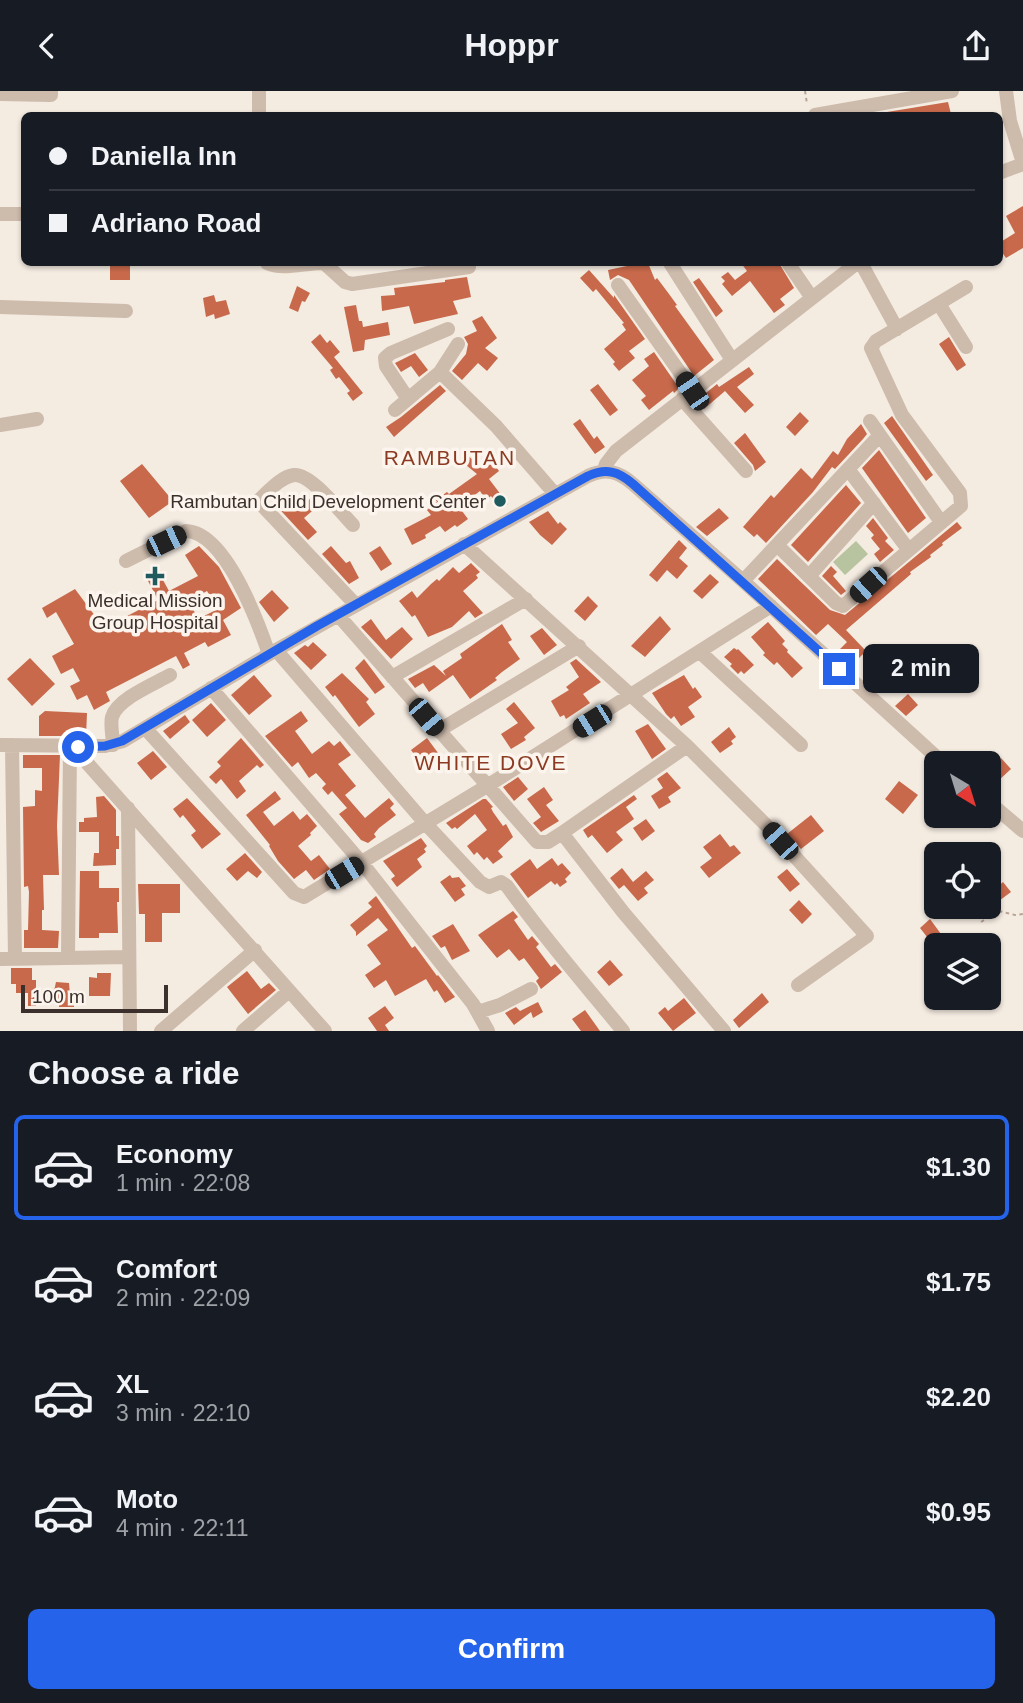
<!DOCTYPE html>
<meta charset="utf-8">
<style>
body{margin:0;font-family:Arial,sans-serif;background:#242831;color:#f1f3f6;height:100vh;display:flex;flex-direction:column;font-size:26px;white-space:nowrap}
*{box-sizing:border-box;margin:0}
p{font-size:23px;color:#9ea1a6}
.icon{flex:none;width:38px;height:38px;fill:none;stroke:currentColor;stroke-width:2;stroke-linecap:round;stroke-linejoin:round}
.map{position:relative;height:940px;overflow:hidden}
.drawer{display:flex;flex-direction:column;background:#171b24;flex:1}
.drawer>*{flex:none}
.top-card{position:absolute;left:21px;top:21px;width:982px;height:154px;border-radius:10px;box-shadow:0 2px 5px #0004;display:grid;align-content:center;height:154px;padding:0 28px;background:#171b24}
.needle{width:46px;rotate:142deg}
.fabs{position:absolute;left:924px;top:660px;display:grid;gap:14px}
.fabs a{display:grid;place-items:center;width:77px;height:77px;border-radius:10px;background:#171b24;box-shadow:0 2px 5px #0004;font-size:35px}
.scale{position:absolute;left:21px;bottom:18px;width:147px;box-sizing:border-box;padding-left:7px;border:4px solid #3b302b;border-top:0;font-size:19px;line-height:24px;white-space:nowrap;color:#3b302b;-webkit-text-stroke:5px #fbf5ee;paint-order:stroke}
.end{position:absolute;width:32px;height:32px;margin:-16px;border:9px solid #2563eb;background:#fff;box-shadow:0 0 0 4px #fff}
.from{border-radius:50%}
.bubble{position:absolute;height:49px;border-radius:10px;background:#171b24;box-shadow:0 2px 5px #0004;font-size:23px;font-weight:600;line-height:49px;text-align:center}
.car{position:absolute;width:21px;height:42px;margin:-21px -10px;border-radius:9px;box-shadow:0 0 5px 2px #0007;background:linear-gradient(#222 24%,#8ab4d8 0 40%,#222 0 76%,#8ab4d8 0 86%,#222 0)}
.top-card b{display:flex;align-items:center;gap:24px;height:66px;font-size:26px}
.top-card b+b{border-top:2px solid #363941}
.top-card i{width:18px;height:18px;background:#f1f3f6}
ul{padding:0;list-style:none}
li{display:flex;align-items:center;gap:21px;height:105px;margin:0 14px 10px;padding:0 14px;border:4px solid transparent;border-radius:10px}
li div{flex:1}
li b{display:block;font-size:26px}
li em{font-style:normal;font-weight:600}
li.active{border-color:#2563eb}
li>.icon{width:63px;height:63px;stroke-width:1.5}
h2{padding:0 28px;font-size:32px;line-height:84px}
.action{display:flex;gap:14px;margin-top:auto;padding:14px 28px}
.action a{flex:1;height:80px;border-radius:10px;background:#2563eb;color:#fff;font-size:28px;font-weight:600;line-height:80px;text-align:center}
header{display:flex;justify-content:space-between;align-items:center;height:91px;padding:0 28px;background:#171b24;font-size:32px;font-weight:600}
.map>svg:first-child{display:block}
.green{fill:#b8c4a0}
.building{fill:#c8694b;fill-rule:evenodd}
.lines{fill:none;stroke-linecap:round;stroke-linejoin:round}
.path{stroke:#b9a596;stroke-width:2;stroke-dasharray:3.5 3.5;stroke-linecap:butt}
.minor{stroke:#cdbbac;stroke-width:14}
.route{stroke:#2563eb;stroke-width:9}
.poi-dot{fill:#1f5a5e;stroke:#fbf5ee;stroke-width:2.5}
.labels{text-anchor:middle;stroke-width:7;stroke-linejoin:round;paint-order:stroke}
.poi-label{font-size:19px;fill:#3b302b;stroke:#fbf5ee;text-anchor:end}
.neighbourhood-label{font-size:21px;letter-spacing:2px;fill:#8c3b22;stroke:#fbf5ee}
</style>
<header><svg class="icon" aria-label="back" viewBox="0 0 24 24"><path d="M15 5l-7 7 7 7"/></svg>Hoppr<svg class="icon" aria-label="share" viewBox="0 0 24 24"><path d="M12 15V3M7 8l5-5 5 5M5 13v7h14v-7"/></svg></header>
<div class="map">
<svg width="1023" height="940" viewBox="0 0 1023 940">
<rect width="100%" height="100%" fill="#f4ebe1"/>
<path class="green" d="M856 450 868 463 845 484 833 471Z"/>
<path class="building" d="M948 11 951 23 945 24H881V22Z
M1023 115V157L1006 167 999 157V152L1015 142 1006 125Z
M110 172H130V189H110Z
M641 172H648L655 189 657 187 669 203 677 214 675 215 714 269 694 285 629 189 618 184 610 189 608 179Z
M741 172H779L794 197 780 208 785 214 774 222 750 190 732 205 722 193 725 190 721 186 728 181 735 189 747 180Z
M589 179 614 207V204L645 248 629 260 635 267 619 280 613 273 615 271 604 258 626 239 622 233 624 232 596 198 593 201 580 187Z
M467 186 471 206 453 210 458 223 414 233 409 215 382 220 381 205 395 204 394 197 445 191V189Z
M699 187 723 220 716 226 693 191Z
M297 195 310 202 305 211 302 210 298 221 289 217Z
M214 204 216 211 226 209 230 223 215 228 214 223 206 226 203 207Z
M356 214 359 230H362L363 236 388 231 390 244 365 249 364 259 353 261 344 216Z
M482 225 497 247 485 257 498 267 487 280 478 272 462 289 452 280 466 263 468 253 464 246 477 240 472 230Z
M320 243 327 252 330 249 340 261 334 266 363 302 353 310 347 302 350 300 339 286 336 288 330 279 333 277 311 251Z
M949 246 966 274 957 280 939 253Z
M654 261 679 297 674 302 673 300 649 319 641 309 646 305 632 289 649 275 644 268Z
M415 262 428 279 419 286 411 275 401 281 395 272Z
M749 276 754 283 737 296 754 314 745 322 725 300 704 318 696 310 717 293 719 296Z
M598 293 618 319 610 325 590 299Z
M440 294 446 300 394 346 386 336 401 326Z
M800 321 809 330 795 345 786 336Z
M892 325 933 384 926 390 884 332Z
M580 328 594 348 597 345 605 356 595 363 573 333Z
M861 333 867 343 863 348 835 378 832 376 813 401 766 452 757 443 754 446 743 436 771 404 774 407 801 377 812 388 833 360 838 364 847 348Z
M745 342 766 371 755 380 753 374 734 352Z
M879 359 926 427 908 442 862 377Z
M467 364 483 377 492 370 499 380 489 388 508 413 501 418 491 405 486 409 480 400 459 416 468 428 457 436 455 434 445 441 440 435 425 444 426 447 412 454 404 438 431 424 427 419 437 411 436 409 447 401 449 403 477 383 461 370Z
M142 373 173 410 149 427 120 390Z
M846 394 861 412 808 471 791 454Z
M279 403 286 412 289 409 298 418 311 407 318 415 304 427 317 441 308 449 272 410Z
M719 417 729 427 707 445 696 436Z
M548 420 558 433 560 431 567 438 552 454 540 444 529 431Z
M873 427 888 447 885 450 894 459 880 471 874 463 880 458 871 447 874 444 866 435Z
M957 431 962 437 942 452 943 454 930 464 931 466 910 481 911 483 846 539 866 560 854 572 840 558 847 551 828 533 816 544 758 488 777 468 830 519 845 524Z
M679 449 687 457 679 467 688 475 677 488 667 479 657 491 649 484Z
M199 455 219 476 241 517 223 529 231 544 208 556 205 551 184 562 190 574 183 578 176 565 106 601 110 610 94 619 87 604 77 609 70 595 80 590 73 577 61 583 52 565 74 553 56 521 47 527 42 517 75 498 104 537 158 509 146 486 158 480 169 500 198 485 185 464ZM207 500 218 518 198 528 189 510Z
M331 455 346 472 350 470 359 487 349 493 322 463Z
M380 455 392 473 381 480 369 462Z
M471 472 480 481 476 484 478 487 463 500 483 522 475 527 469 520 452 536 428 546 415 524 412 526 399 510 412 500 417 507 431 493 437 488 439 490 453 476 459 482Z
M831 475 837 481 833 485 846 500 841 504 822 485Z
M710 483 719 491 702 508 693 500Z
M272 499 289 517 274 531 259 511Z
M588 505 598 515 585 530 574 520Z
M660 525 671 538 645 566 631 555Z
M371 528 386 549 402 536 413 548 391 568 361 536Z
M768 531 785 550 782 553 788 559 787 561 803 577 792 587 777 571 774 574 763 564 765 562 751 546Z
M502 533 512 549 508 551 520 568 502 581 495 587 497 589 470 608 453 584 429 601 423 592 415 597 408 588 434 574 446 585 443 580 462 567 460 563Z
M542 537 557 554 544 564 530 545Z
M313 551 327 564 311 579 294 562 305 554 308 556Z
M882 555 895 571 888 576 884 572 879 576 870 565Z
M734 557 737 559 738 558 754 574 744 583 741 580 738 583 730 575 732 573 724 566Z
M30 567 55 593 32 615 7 588Z
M364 568 385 596 375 603 355 577Z
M576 568 601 591 583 603 590 612 566 628 564 624 560 626 551 610 569 599 566 596 579 586 570 572Z
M342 582 369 608 366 611 375 623 359 636 335 604 333 606 325 596Z
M254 584 272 605 249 624 231 604Z
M684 584 693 598 695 596 702 606 688 616 695 626 681 635 674 625 671 628 666 623 652 602Z
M908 603 918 614 906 625 895 615Z
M514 611 535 637 524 646 526 649 511 658 501 643 518 632 506 618Z
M211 612 226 629 207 646 192 629Z
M45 620 87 622 86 645H39V625Z
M301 620 308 630 295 640 312 663 329 650 334 655 340 650 351 664 338 673 356 695 345 704 365 727 389 707 394 713 390 717 396 724 379 737 374 743 376 746 368 752 361 749 339 723 347 717 332 700 328 704 322 697 326 693 316 682 309 687 298 671 292 676 265 645Z
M185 624 190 631 170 648 163 640Z
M648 633 666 658 652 668 635 640Z
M729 636 736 646 731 650 733 653 720 662 711 651Z
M241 647 264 674 260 677 257 674 239 690 246 700 237 708 221 688 216 693 209 686 221 675 217 671Z
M427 647 441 666 425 678 411 659Z
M153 660 167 676 151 689 137 672Z
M23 664H60L57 735 59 784H43L44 819H42V839L59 840 58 857H24V839H28L29 801 28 795 24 796 23 716 35 715V699L42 700V677H23Z
M1001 667 1011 678 998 690 989 679Z
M667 681 681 697 668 706 671 711 659 718 651 705 663 697 657 688Z
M518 686 528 698 514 710 503 696Z
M899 690 918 704 903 723 885 708Z
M544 696 553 709 546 714 559 730 541 741 533 732 541 726 527 708Z
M275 700 281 708 263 721 274 735 293 720 300 729 307 723 317 735 310 742 311 744 298 755 311 770 319 764 330 778 314 789 306 779 294 788 278 770 269 755 270 754 246 724Z
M634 704 637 708 626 716 634 728 616 741 623 749 607 762 592 744 588 747 583 739Z
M104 705 116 719V745H119V758H116V774L93 775 94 762H99V741H79V731H84V727L97 726 96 706Z
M187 707 221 743 202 758 191 744 196 740 183 724 180 727 173 718Z
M483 708H486L493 716 491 717 493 721 503 735 506 733 513 746 498 760 503 766 493 773 487 766 484 769 477 761 474 764 467 755 487 739 475 723 457 738 455 736 452 738 446 732Z
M811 724 824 740 801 758 787 743Z
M646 728 655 740 642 750 633 737Z
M720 743 730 756 734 754 741 762 709 787 700 776 712 767 703 756Z
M421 747 427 755 424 758 426 761 417 768 422 776 397 796 391 788 395 785 383 770Z
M245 762 262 781 257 787 248 780 237 790 226 778Z
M552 767 558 775 562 772 571 782 565 788 567 791 560 796 557 792 555 794 551 790 528 807 510 783 530 768 537 778Z
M622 777 633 791 646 780 654 789 644 797 648 802 638 810 624 794 619 798 610 787Z
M787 778 800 793 790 801 777 786Z
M80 780H99V797H119V811H117L118 842H99V847H79Z
M450 784 452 787 459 786 466 795 461 798 465 804 455 811 440 791Z
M1003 791 1011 801 980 824 973 816H989V803Z
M138 793H180V822H162V851H145V823H139Z
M376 805 412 857 415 855 437 885 438 884 455 906 445 912 437 899 434 901 426 888 395 905 386 889 374 897 365 884 381 873 367 854 388 839 378 827 356 845V841L350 834 372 816 368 812Z
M799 809 812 823 802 833 789 819Z
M513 820 518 826 514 829 528 849 532 845 539 853 536 856 551 876 555 873 562 881 541 898 536 890 539 887 524 867 519 870 509 858 497 867 478 844Z
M930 828 941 843 931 851 920 837Z
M453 833 470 860 452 869 445 855 441 857 432 845Z
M610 869 623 884 609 895 597 881Z
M11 877H32V889H36V915H28V902H16V893H11Z
M247 880 261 898 269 892 276 899 248 923 227 896Z
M97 882H111L110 905H89V886L97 887Z
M56 891 69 892 70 904H74V916H59V910L52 909Z
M762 902 769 911 739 937 733 929Z
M684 907 696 922 673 940 658 922 665 916 668 920Z
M538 911 543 921 533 927 531 921 514 934 505 922 516 916 520 920Z
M385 915 394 927 385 934 389 940H377L368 927Z
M585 919 600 940H581L572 928Z"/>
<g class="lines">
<path class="path" d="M805 0 807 13
M981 831 999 820 1015 824 1023 823"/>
<path class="minor" d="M1006 0 1010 30 1023 72
M0 3 51 4V0
M259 24V0
M815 24 952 0
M999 82 1023 73
M0 123H24
M267 172C283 180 307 171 324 172L345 191 352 193 469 176
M670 172 732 269
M788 172 812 207
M861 172 897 238
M618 194 693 300
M939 213 966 256
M0 216 126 220
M440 281 496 335 555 403
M408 308 386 275 385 267 391 262 448 238
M682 308 746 380
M395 319 440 281 458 253
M870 330 941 431
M0 334 37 328
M848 378 908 458
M604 379 606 373 616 360 857 172
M353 434C341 422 311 382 294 384 280 386 267 402 258 410L356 514
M464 453 687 655 768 736 867 845 798 894
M777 454 836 512 843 515 961 415 960 402 902 324 871 257 876 250 966 196
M126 470 186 440C225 441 258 531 269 563
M809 485 874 412
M743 490 880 344
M338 524 537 751H548L562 742 687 655
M276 559 425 732 480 791 489 796 501 791 507 795C543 846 584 892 623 940
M701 562 801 654
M392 586 526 508
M211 597 362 772 473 913 488 940
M145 637 294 802 304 806 487 695 771 515
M438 640 579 555
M0 654 105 655 123 650 276 559 588 385C606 377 618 380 633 393L743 490 943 672
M12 654 15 868
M113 654C113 646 110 634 112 626 117 608 154 593 170 584
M78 655 88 673 325 940
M989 711 1023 740
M128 717 130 940
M562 742 623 821 724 940
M68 867 70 655
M0 868 129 866
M478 921 500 914 531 898
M161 940 255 859
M243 940 289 900"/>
</g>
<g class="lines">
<path class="route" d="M78 656 105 655 122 650 317 535 588 385C606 377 618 380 633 393L839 578"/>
</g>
<g class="poi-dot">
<circle cx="500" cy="410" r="7"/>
<path d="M151.5 474.5h7v7h7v7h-7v7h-7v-7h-7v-7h7z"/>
</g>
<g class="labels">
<g class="poi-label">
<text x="486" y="417">Rambutan Child Development Center</text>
<text x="155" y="516" text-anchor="middle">Medical Mission<tspan x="155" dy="22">Group Hospital</tspan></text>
</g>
<g class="neighbourhood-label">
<text x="450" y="374">RAMBUTAN</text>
<text x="491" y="679">WHITE DOVE</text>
</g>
</g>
</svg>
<div class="fabs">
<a><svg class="needle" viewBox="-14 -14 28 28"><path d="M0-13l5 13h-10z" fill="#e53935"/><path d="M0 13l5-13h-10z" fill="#9ea1a6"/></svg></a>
<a><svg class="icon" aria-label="locate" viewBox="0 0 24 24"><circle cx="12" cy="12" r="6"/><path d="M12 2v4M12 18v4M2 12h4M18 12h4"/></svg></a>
<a><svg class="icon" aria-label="layers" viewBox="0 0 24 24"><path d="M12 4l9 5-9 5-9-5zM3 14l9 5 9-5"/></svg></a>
</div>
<div class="scale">100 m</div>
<i class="end from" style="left:78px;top:656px"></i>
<i class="end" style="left:839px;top:578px"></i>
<div class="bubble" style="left:863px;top:553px;width:116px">2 min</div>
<i class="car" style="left:692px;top:300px;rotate:326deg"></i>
<i class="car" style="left:166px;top:450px;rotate:64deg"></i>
<i class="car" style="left:868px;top:494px;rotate:228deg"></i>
<i class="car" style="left:426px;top:626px;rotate:140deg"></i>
<i class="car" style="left:592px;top:630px;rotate:238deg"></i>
<i class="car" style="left:780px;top:750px;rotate:318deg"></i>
<i class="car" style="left:344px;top:782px;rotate:59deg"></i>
<div class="top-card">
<b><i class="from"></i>Daniella Inn</b>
<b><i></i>Adriano Road</b>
</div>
</div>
<section class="drawer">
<h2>Choose a ride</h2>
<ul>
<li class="active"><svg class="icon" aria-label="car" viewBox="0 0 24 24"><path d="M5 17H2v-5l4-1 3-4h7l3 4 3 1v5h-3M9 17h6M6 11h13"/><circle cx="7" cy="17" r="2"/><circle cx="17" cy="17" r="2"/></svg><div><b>Economy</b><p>1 min · 22:08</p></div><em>$1.30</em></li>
<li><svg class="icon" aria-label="car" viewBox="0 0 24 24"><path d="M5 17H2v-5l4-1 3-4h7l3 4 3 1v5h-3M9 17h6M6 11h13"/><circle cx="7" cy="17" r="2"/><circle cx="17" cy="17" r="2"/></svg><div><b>Comfort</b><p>2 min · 22:09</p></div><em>$1.75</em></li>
<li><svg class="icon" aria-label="car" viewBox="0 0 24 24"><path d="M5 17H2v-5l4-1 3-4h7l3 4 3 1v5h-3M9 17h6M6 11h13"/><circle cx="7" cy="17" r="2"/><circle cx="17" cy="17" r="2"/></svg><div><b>XL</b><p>3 min · 22:10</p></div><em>$2.20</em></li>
<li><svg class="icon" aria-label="car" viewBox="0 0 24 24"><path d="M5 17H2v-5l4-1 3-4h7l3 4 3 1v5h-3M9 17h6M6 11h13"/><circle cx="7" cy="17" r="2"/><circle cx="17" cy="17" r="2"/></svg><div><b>Moto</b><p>4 min · 22:11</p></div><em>$0.95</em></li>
</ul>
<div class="action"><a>Confirm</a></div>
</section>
